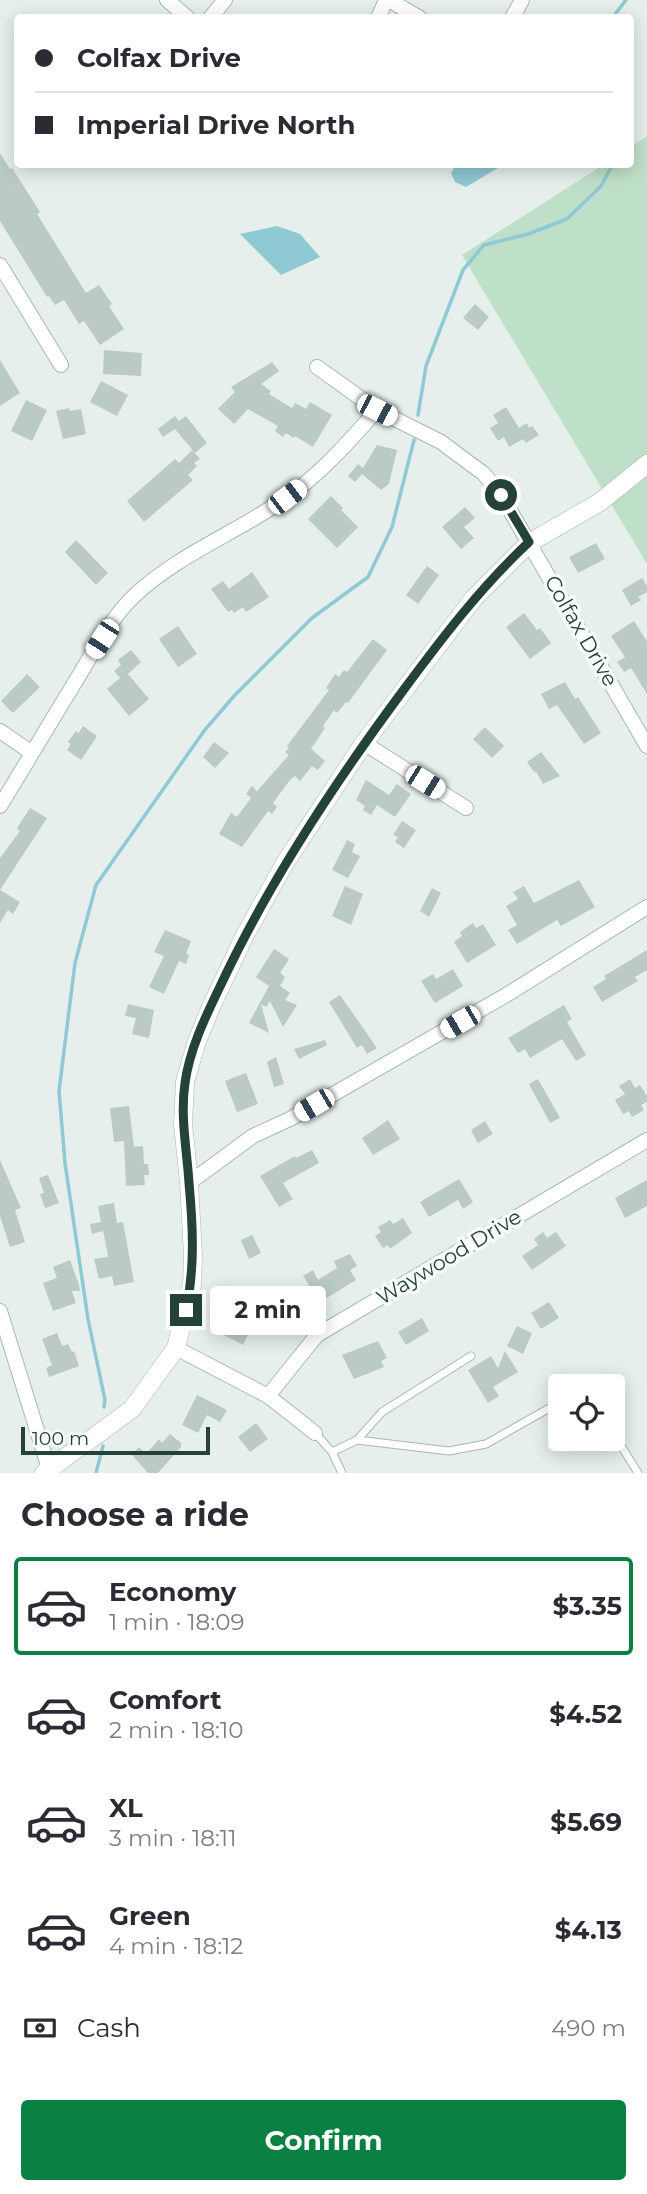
<!DOCTYPE html>
<meta charset="utf-8">
<style>
body{margin:0;font-family:Montserrat,sans-serif;background:#f7f7f7;color:#2b2b33;height:100vh;display:flex;flex-direction:column;font-size:26px;white-space:nowrap}
*{box-sizing:border-box;margin:0}
p{font-size:23px;color:#7c7c81}
.icon{flex:none;width:38px;height:38px;fill:none;stroke:currentColor;stroke-width:2;stroke-linecap:round;stroke-linejoin:round}
.map{position:relative;height:1473px;overflow:hidden}
.side{display:flex;flex-direction:column;background:#fff;flex:1}
.side>*{flex:none}
.guide{position:absolute;left:14px;top:14px;width:620px;height:154px;border-radius:7px;box-shadow:0 4px 18px #0003;display:grid;align-content:center;height:154px;padding:0 21px;background:#fff}
.tools{position:absolute;left:548px;top:1374px;display:grid;gap:14px}
.tools a{display:grid;place-items:center;width:77px;height:77px;border-radius:7px;background:#fff;box-shadow:0 4px 18px #0003;font-size:35px}
.scale{position:absolute;left:21px;bottom:18px;width:189px;box-sizing:border-box;padding-left:7px;border:4px solid #24423a;border-top:0;font-size:19px;line-height:24px;white-space:nowrap;color:#24423a;-webkit-text-stroke:5px #f7fbf9;paint-order:stroke}
.end{position:absolute;width:32px;height:32px;margin:-16px;border:9px solid #24423a;background:#fff;box-shadow:0 0 0 4px #fff}
.from{border-radius:50%}
.bubble{position:absolute;height:49px;border-radius:7px;background:#fff;box-shadow:0 4px 18px #0003;font-size:23px;font-weight:700;line-height:49px;text-align:center}
.car{position:absolute;width:21px;height:42px;margin:-21px -10px;border-radius:9px;box-shadow:0 0 5px 2px #0007;background:linear-gradient(#fff 24%,#345 0 40%,#fff 0 76%,#345 0 86%,#fff 0)}
.guide b{display:flex;align-items:center;gap:24px;height:66px;font-size:26px}
.guide b+b{border-top:2px solid #e1e1e2}
.guide i{width:18px;height:18px;background:#2b2b33}
ul{padding:0;list-style:none}
li{display:flex;align-items:center;gap:21px;height:98px;margin:0 14px 10px;padding:0 7px;border:4px solid transparent;border-radius:7px}
li div{flex:1}
li b{display:block;font-size:26px}
li em{font-style:normal;font-weight:700}
li.on{border-color:#0b8043}
li>.icon{width:63px;height:63px;stroke-width:1.5}
h2{padding:0 21px;font-size:32px;line-height:84px}
.pay{display:flex;align-items:center;gap:18px;height:77px;padding:0 21px;font-size:26px}
.pay p{margin-inline-start:auto}
.primary-button{display:flex;gap:14px;margin-top:auto;padding:14px 21px}
.primary-button a{flex:1;height:80px;border-radius:7px;background:#0b8043;color:#fff;font-size:28px;font-weight:700;line-height:80px;text-align:center}
.map>svg:first-child{display:block}
.green{fill:#bfe0c8}
.water{fill:#8ec9d4}
.lines{fill:none;stroke-linecap:round;stroke-linejoin:round}
.stream{stroke:#8ec9d4;stroke-width:3.5}
.building{fill:#bbcac4}
.service-casing{stroke:#a8b8b2;stroke-width:9}
.minor-casing{stroke:#a8b8b2;stroke-width:16}
.tertiary-casing{stroke:#a8b8b2;stroke-width:19}
.service{stroke:#fff;stroke-width:7}
.minor{stroke:#fff;stroke-width:14}
.tertiary{stroke:#fff;stroke-width:18}
.route{stroke:#24423a;stroke-width:9}
.labels{text-anchor:middle;stroke-width:7;stroke-linejoin:round;paint-order:stroke}
.street-label{font-size:21px;fill:#24423a;stroke:#f7fbf9}
</style>
<div class="map">
<svg width="647" height="1473" viewBox="0 0 647 1473">
<rect width="100%" height="100%" fill="#e6efeb"/>
<path class="green" d="M647 136V564L462 255 603 165 630 164V147Z"/>
<path class="water" d="M456 165V164L503 165 466 187 455 182 451 173Z
M277 226 300 234 320 257 281 275 240 234Z"/>
<g class="lines">
<path class="stream" d="M616 18V13L626 0
M630 126V128
M418 415 426 366 463 270 484 245 528 234 567 219 601 186 613 164
M104 1407 105 1400 88 1319 65 1163 59 1091 75 963 96 885 204 731 234 696 312 618 368 577 392 527 414 440
M96 1473 103 1446"/>
</g>
<path class="building" d="M0 153 10 169 12 168 40 212 37 214 86 293 99 285 112 304 109 306 124 329 100 345 84 321 79 324 64 300 55 305 49 296 47 297 0 221Z
M475 304 489 317 478 330 463 318Z
M104 350 142 353 141 376 103 374Z
M0 360 20 393 0 406Z
M272 362 279 371 261 384 271 391 269 394 292 408 295 403 306 409 310 402 332 415 313 447 295 436 294 438 286 433 283 437 275 431 278 426 248 409 234 424 218 409 235 392 231 387Z
M101 381 128 395 117 416 90 402Z
M26 400 47 410 32 441 11 431Z
M506 407 519 428 527 423 529 428 532 426 539 435 526 443 523 439 509 447 504 437 498 441 490 428 498 423 493 415Z
M69 408 70 411 81 409 86 434 63 439 56 411Z
M175 416 179 421 186 416 207 443 195 453 175 429 163 437 158 429Z
M377 445 397 450 389 484 381 490 362 474 355 482 348 476 358 464 363 468Z
M192 450 200 459 194 463 197 466 188 475 193 480 144 522 127 501 175 459 179 463Z
M331 496 343 508 341 510 358 527 337 548 308 519Z
M465 507 475 518 464 527 474 538 461 549 442 527Z
M76 540 108 573 96 585 65 552Z
M596 543 605 559 578 573 569 557Z
M427 566 439 575 418 604 406 595Z
M252 572 269 597 246 612 243 607 234 613 232 610 228 612 211 589 223 581 229 589Z
M642 578 647 586V592L638 597 641 600 631 606 622 590Z
M524 613 537 630 540 628 551 643 530 659 506 627Z
M634 621 647 641V694L631 668 624 672 617 662 625 657 611 636Z
M178 626 197 654 178 667 159 639Z
M373 639 387 650 348 703 346 702 337 713 334 710 323 726 325 728 311 749 325 761 318 770 312 766 300 781 295 776 290 780 273 803 277 807 272 814 268 811 242 847 219 834 231 813 237 817 251 798 246 794 252 786 257 791 289 755 285 752 289 748 287 746 329 690 326 688 335 674 339 677 344 670 347 672Z
M131 650 141 662 128 674 149 699 129 716 107 689 120 678 114 671 121 665 118 660Z
M27 674 40 687 13 713 1 701Z
M565 682 575 699 578 697 601 733 584 744 557 705 549 709 541 694Z
M83 726 97 736 81 760 67 750 71 744 68 742 76 731 79 733Z
M485 727 504 746 492 758 473 739Z
M214 742 229 753 215 768 203 757Z
M541 752 560 776 543 784 536 771 535 773 527 762Z
M366 780 389 795 397 784 411 794 395 817 377 805 371 815 363 810 365 806 356 800Z
M30 808 47 818 0 890 20 902 13 914 8 910 0 923V858L20 831 17 828Z
M402 821 416 830 404 848 395 842 398 837 393 835Z
M347 840 355 844 352 852 360 856 348 878 332 870Z
M579 880 595 907 561 926 557 920 517 944 508 930 517 925 506 906 518 899 513 892 524 886 534 903Z
M345 886 363 894 351 925 332 916Z
M432 888 441 893 429 917 420 911Z
M473 923 476 928 483 924 496 945 467 963 454 942 462 936 460 932Z
M165 930 191 941 186 954 189 955 186 964 179 961 164 994 149 987 164 956 154 952Z
M274 949 289 959 280 973 285 977 280 986 290 993 285 1000 297 1005 283 1027 270 1001 266 1007 261 1004 269 1033 249 1023 269 986 256 977Z
M647 950V970L635 977 638 981 602 1002 593 987 606 979 604 976Z
M453 969 463 986 435 1003 421 981 433 974 436 979Z
M340 995 377 1048 367 1054 362 1045 357 1048 329 1002Z
M128 1004 154 1010 149 1038 132 1034 136 1018 125 1016Z
M564 1005 572 1019 567 1022 586 1055 576 1061 562 1039 530 1058 525 1049 518 1053 508 1038Z
M325 1040 327 1045 299 1059 294 1049Z
M276 1057 284 1084 274 1087 267 1062Z
M246 1073 258 1104 237 1112 225 1081Z
M538 1079 560 1118 550 1123 529 1084Z
M630 1079 635 1088 640 1085 647 1096V1102L641 1105 644 1110 632 1117 629 1111 623 1114 615 1100 625 1094 619 1086Z
M129 1106 134 1147 143 1146 144 1164H148L149 1175H144L145 1185 126 1186 124 1141 114 1142 110 1108Z
M388 1120 400 1139 373 1155 362 1138Z
M485 1121 493 1134 478 1143 471 1130Z
M312 1150 319 1163 283 1183 293 1199 279 1207 260 1176 295 1156 296 1158Z
M0 1160 21 1208 15 1210 25 1242 10 1247 0 1216Z
M48 1175 59 1203 45 1208 40 1194 44 1193 39 1178Z
M459 1179 473 1202 463 1209 458 1200 429 1217 420 1202Z
M647 1180V1206L625 1218 615 1198Z
M114 1203 117 1223 123 1222 134 1282 114 1286 112 1276 99 1279 94 1259 108 1257V1255L103 1231 92 1234 90 1224 101 1222 98 1206Z
M403 1218 412 1233 390 1249 388 1245 383 1248 375 1236 381 1232 378 1227 390 1220 393 1224Z
M543 1232 547 1238 556 1232 566 1246 532 1270 522 1256 538 1245 534 1239Z
M252 1235 261 1253 249 1259 241 1240Z
M350 1254 357 1266 350 1270 356 1280 299 1315 302 1319 288 1329 270 1303 285 1293 288 1298 309 1285 303 1276 313 1270 318 1280 337 1268 334 1261Z
M70 1260 79 1285 80 1291H72L76 1303 53 1311 43 1283 57 1278 53 1267Z
M549 1302 559 1318 541 1329 531 1313Z
M233 1312 254 1322 243 1345 222 1334 225 1329 220 1326 226 1315 230 1317Z
M422 1318 429 1331 406 1345 398 1332Z
M517 1326 532 1333 523 1354 507 1346Z
M57 1333 62 1346 68 1344 72 1352 74 1351 79 1366 49 1377 46 1368 52 1365 42 1339Z
M378 1341 387 1358 381 1361 384 1367 354 1379 342 1355Z
M505 1351 518 1372 493 1387 499 1396 488 1403 468 1370 491 1356 498 1368Z
M197 1395 227 1410 220 1422 207 1415 198 1433 182 1425Z
M256 1423 268 1439 250 1452 238 1437Z
M170 1434 181 1443V1447L158 1473H148L132 1455 139 1447 146 1454 159 1439 162 1443Z"/>
<g class="lines">
<defs>
<path id="service" d="M612 1431 638 1473
M315 1433 332 1452 342 1473
M357 1440 382 1412 471 1356
M332 1452 357 1440 449 1451 486 1444 560 1402"/>
<path id="minor" d="M167 0 188 18
M389 0 420 18
M210 18 225 0
M378 18 386 0
M512 18 522 0
M0 265 61 365
M317 367 377 410 441 442 484 474 501 495 647 746
M0 731 32 753
M364 743 466 808
M0 806C26 764 51 721 77 679 94 651 110 619 134 596 175 557 231 535 277 504 316 479 347 444 377 410
M189 1183 253 1136 290 1119 508 994 647 907
M0 1311 49 1469
M176 1348 268 1396 315 1433
M268 1396 317 1335 647 1140"/>
<path id="tertiary" d="M44 1473 132 1409 176 1348 192 1284 193 1255 189 1183 183 1124 185 1082 196 1044 210 1009 245 935 285 863 364 743 474 598 529 543 600 502 647 464"/>
</defs>
<use href="#service" class="service-casing"/>
<use href="#minor" class="minor-casing"/>
<use href="#tertiary" class="tertiary-casing"/>
<use href="#service" class="service"/>
<use href="#minor" class="minor"/>
<use href="#tertiary" class="tertiary"/>
</g>
<g class="lines">
<path class="route" d="M186 1310C195 1268 193 1226 189 1183 187 1150 180 1117 185 1083 190 1045 210 1008 226 974 274 874 336 781 402 692 442 638 480 588 529 542L501 495"/>
</g>
<g class="labels">
<g class="street-label">
<text transform="translate(581 631) rotate(60)" y="7">Colfax Drive</text>
<text transform="translate(449 1257) rotate(-31)" y="7">Waywood Drive</text>
</g>
</g>
</svg>
<div class="tools">
<a><svg class="icon" aria-label="locate" viewBox="0 0 24 24"><circle cx="12" cy="12" r="6"/><path d="M12 2v4M12 18v4M2 12h4M18 12h4"/></svg></a>
</div>
<div class="scale">100 m</div>
<i class="end from" style="left:501px;top:495px"></i>
<i class="end" style="left:186px;top:1310px"></i>
<div class="bubble" style="left:210px;top:1286px;width:116px">2 min</div>
<i class="car" style="left:377px;top:410px;rotate:117deg"></i>
<i class="car" style="left:287px;top:497px;rotate:53deg"></i>
<i class="car" style="left:102px;top:639px;rotate:213deg"></i>
<i class="car" style="left:425px;top:782px;rotate:122deg"></i>
<i class="car" style="left:460px;top:1022px;rotate:240deg"></i>
<i class="car" style="left:314px;top:1105px;rotate:240deg"></i>
<div class="guide">
<b><i class="from"></i>Colfax Drive</b>
<b><i></i>Imperial Drive North</b>
</div>
</div>
<section class="side">
<h2>Choose a ride</h2>
<ul>
<li class="on"><svg class="icon" aria-label="car" viewBox="0 0 24 24"><path d="M5 17H2v-5l4-1 3-4h7l3 4 3 1v5h-3M9 17h6M6 11h13"/><circle cx="7" cy="17" r="2"/><circle cx="17" cy="17" r="2"/></svg><div><b>Economy</b><p>1 min · 18:09</p></div><em>$3.35</em></li>
<li><svg class="icon" aria-label="car" viewBox="0 0 24 24"><path d="M5 17H2v-5l4-1 3-4h7l3 4 3 1v5h-3M9 17h6M6 11h13"/><circle cx="7" cy="17" r="2"/><circle cx="17" cy="17" r="2"/></svg><div><b>Comfort</b><p>2 min · 18:10</p></div><em>$4.52</em></li>
<li><svg class="icon" aria-label="car" viewBox="0 0 24 24"><path d="M5 17H2v-5l4-1 3-4h7l3 4 3 1v5h-3M9 17h6M6 11h13"/><circle cx="7" cy="17" r="2"/><circle cx="17" cy="17" r="2"/></svg><div><b>XL</b><p>3 min · 18:11</p></div><em>$5.69</em></li>
<li><svg class="icon" aria-label="car" viewBox="0 0 24 24"><path d="M5 17H2v-5l4-1 3-4h7l3 4 3 1v5h-3M9 17h6M6 11h13"/><circle cx="7" cy="17" r="2"/><circle cx="17" cy="17" r="2"/></svg><div><b>Green</b><p>4 min · 18:12</p></div><em>$4.13</em></li>
</ul>
<div class="pay"><svg class="icon" aria-label="cash" viewBox="0 0 24 24"><path d="M3 7h18v10H3z"/><circle cx="12" cy="12" r="2"/></svg>Cash<p>490 m</p></div>
<div class="primary-button"><a>Confirm</a></div>
</section>
